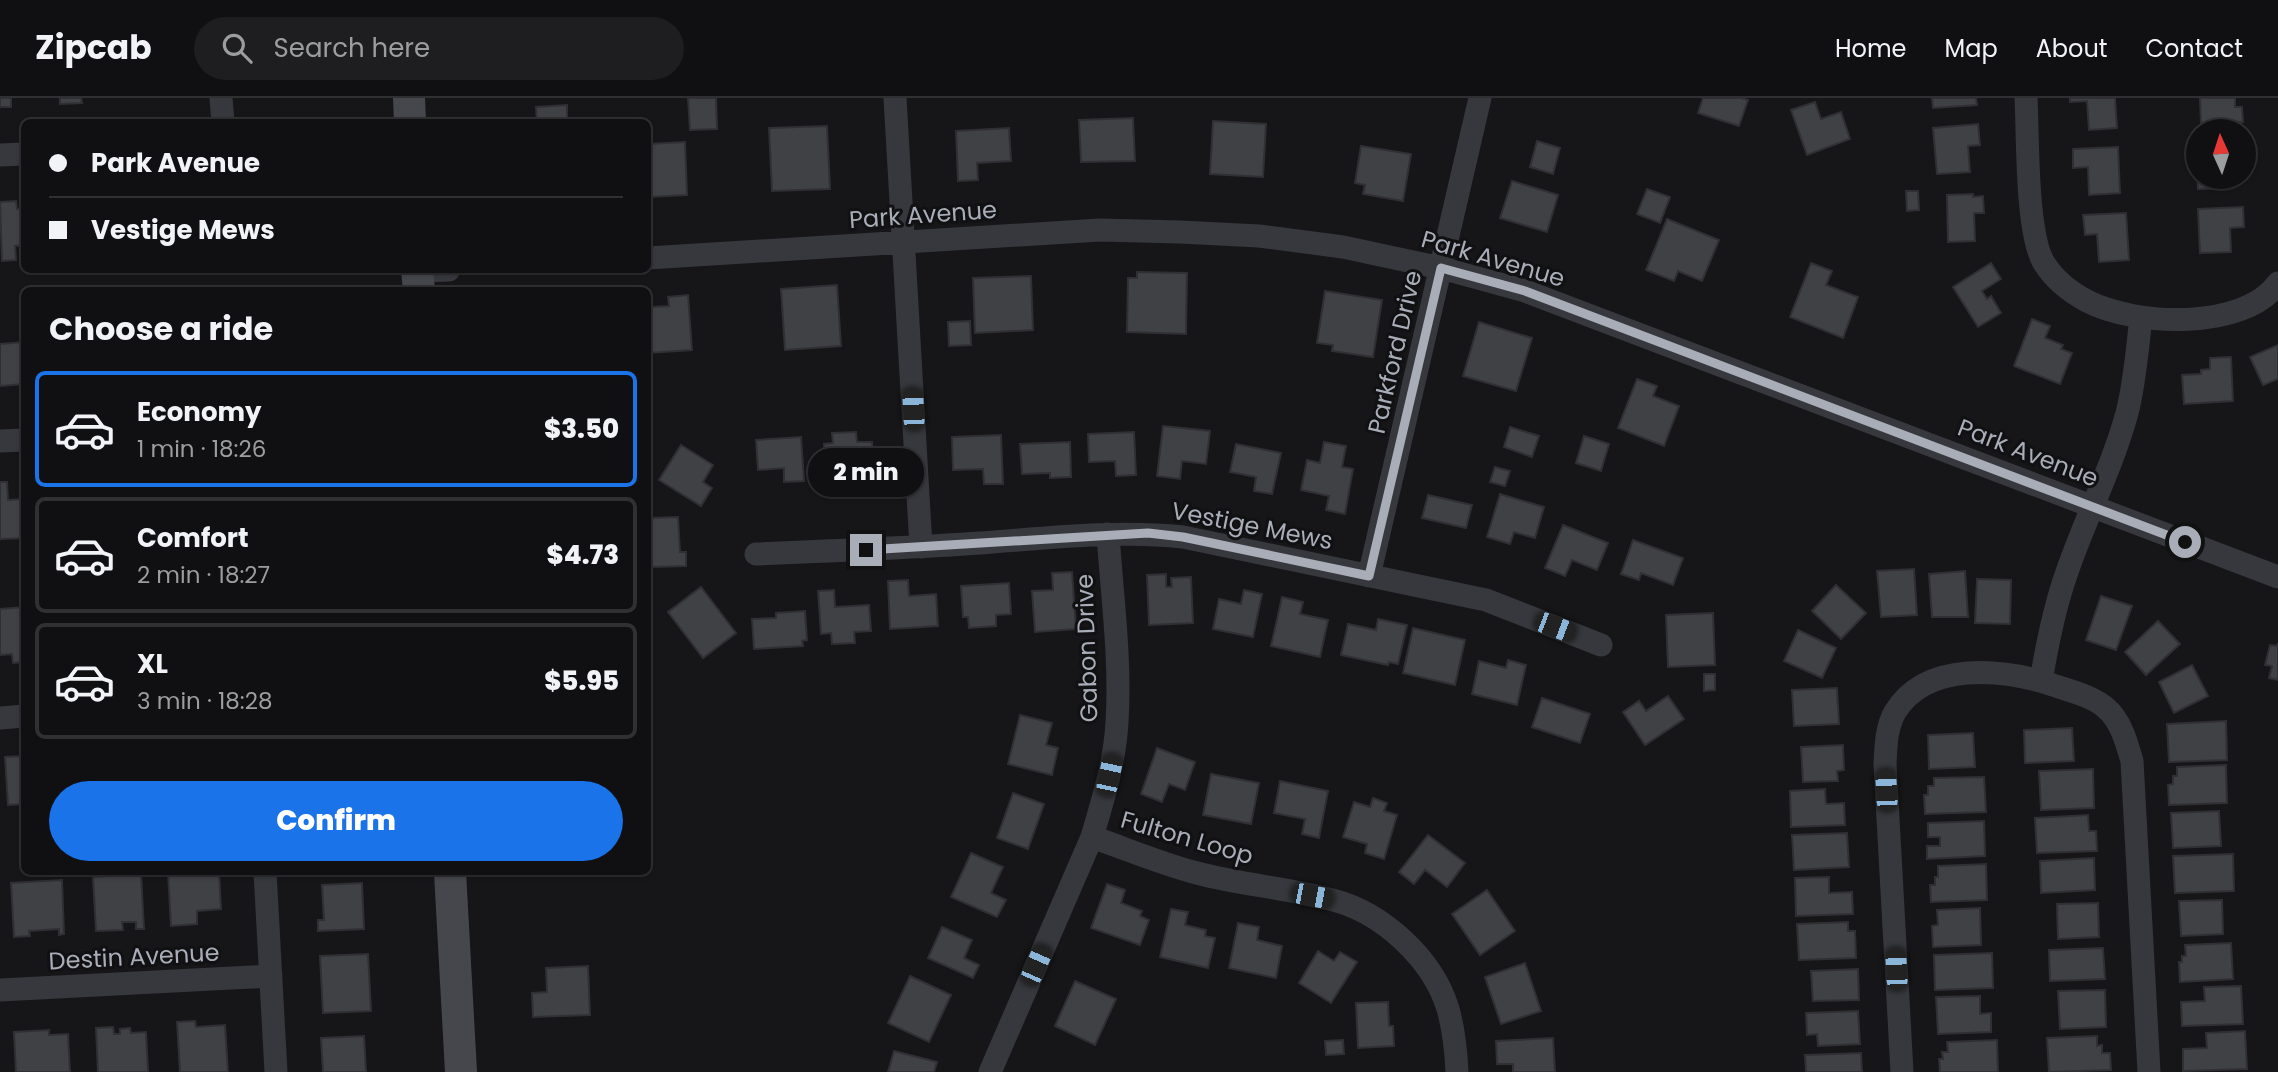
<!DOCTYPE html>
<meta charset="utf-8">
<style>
body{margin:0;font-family:Poppins,sans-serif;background:#1e1e20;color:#f1f3f6;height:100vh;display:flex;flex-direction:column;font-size:26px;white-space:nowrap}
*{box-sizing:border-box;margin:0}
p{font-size:23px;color:#9c9d9f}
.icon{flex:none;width:38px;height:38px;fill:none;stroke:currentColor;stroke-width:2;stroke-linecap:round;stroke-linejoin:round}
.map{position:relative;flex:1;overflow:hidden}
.sheet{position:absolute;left:21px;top:189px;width:630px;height:588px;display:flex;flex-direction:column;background:#101012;border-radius:10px;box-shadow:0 2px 5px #0004,0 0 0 2px #303032}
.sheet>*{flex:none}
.hud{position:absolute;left:21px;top:21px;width:630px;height:154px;border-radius:10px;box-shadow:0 2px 5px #0004,0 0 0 2px #303032;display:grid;align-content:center;height:154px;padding:0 28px;background:#101012}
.needle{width:46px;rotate:357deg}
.tools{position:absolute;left:2186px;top:21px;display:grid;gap:14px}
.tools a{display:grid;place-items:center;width:70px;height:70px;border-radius:50%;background:#101012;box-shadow:0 2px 5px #0004,0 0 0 2px #303032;font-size:35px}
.end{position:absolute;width:32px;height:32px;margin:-16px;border:9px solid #a8adb8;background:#111;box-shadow:0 0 0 4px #111}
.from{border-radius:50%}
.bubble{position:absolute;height:49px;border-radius:24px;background:#101012;box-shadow:0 2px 5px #0004,0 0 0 2px #303032;font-size:23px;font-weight:800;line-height:49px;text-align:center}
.car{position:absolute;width:21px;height:42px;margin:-21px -10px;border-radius:9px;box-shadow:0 0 5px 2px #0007;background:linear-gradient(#222 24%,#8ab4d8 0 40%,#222 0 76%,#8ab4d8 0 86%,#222 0)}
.hud b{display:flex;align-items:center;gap:24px;height:66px;font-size:26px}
.hud b+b{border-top:2px solid #303032}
.hud i{width:18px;height:18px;background:#f1f3f6}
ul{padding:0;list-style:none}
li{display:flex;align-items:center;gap:21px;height:116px;margin:0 14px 10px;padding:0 14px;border:4px solid #303032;border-radius:10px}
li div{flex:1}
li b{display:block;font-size:26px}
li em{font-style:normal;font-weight:800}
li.on{border-color:#1a73e8}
li>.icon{width:63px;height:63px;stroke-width:1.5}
h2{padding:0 28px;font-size:32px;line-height:84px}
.button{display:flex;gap:14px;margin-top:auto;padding:14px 28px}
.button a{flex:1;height:80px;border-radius:42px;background:#1a73e8;color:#fff;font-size:28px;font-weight:800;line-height:80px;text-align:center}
header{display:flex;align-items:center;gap:42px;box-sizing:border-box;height:98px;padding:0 35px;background:#101012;border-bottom:2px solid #303032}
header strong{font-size:33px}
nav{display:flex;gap:38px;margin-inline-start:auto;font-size:24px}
.search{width:490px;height:63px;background:#1e1e20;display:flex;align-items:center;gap:18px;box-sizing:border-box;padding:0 24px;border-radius:38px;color:#9c9d9f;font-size:26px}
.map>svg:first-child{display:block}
.building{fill:#404145;stroke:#303034;stroke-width:2}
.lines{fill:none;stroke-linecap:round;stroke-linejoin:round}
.street{stroke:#37383d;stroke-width:23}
.secondary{stroke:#45474d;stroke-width:32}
.route{stroke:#a8adb8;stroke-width:9}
.labels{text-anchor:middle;stroke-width:6;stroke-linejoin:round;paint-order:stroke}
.street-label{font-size:24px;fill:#a8adb8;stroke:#111113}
</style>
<header>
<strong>Zipcab</strong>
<div class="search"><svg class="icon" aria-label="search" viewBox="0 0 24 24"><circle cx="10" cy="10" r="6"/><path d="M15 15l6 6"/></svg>Search here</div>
<nav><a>Home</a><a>Map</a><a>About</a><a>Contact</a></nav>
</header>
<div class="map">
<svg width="2278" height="974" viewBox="0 0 2278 974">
<rect width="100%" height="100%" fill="#161618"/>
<path class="building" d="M0 0H11V9H0Z
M60 0H81L82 5 60 6Z
M688 0H716L717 31 690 32Z
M1703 0H1741L1748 2 1739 28 1698 15Z
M1932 0H1976L1977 7 1933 10Z
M2070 0H2115L2117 30 2089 32 2087 3 2070 4Z
M2200 0H2235V9H2242L2243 24 2201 26Z
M1815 4 1821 21 1841 14 1850 41 1807 57 1791 12Z
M567 7V24H537L536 9Z
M1133 20 1135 63 1081 64 1079 22Z
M1213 23 1266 26 1263 79 1210 76Z
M1978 26 1980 47 1968 48 1970 74 1937 76 1933 30Z
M827 28 830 91 772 93 769 30Z
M1009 30 1011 63 977 65 978 82 958 83 956 33Z
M2244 40H2246L2247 61H2244Z
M2195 42H2198V79H2231V90L2198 91Z
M1537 43 1560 50 1553 76 1530 69Z
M685 44 687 97 648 99V46Z
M1361 48 1411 56 1403 103 1363 96 1365 87 1355 85Z
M2118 49 2120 95 2089 97 2088 69 2073 70V51Z
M1512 83 1558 97 1547 134 1500 120Z
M1647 91 1670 99 1660 125 1637 116Z
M1906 93H1918L1919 112 1907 113Z
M1973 96V99L1983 98 1984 115H1974L1975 143 1948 144 1947 97Z
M16 103 17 111H24V147L15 148 16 162 2 163 0 104Z
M2243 109 2244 129 2230 130 2231 154 2200 155 2198 111Z
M2126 115 2129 162 2099 164 2097 136 2085 137 2083 117Z
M1667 121 1719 142 1702 183 1678 173 1674 183 1646 172Z
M1811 165 1832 173 1826 187 1858 199 1843 240 1790 219Z
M1991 165 2001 181 1982 193 1987 201 1991 198 2001 215 1978 229 1953 189Z
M1137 174 1187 175 1186 236 1127 234 1128 180H1137Z
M1031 178 1033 232 975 235 973 180Z
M837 187 841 248 785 252 781 191Z
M1325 193 1382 202 1373 259 1332 253 1333 247 1317 245Z
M688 197 692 252 648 255V200H652V209L669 208 668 199Z
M2032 221 2050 228 2045 240 2063 247 2061 251 2072 255 2060 286 2014 268Z
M970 223 971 247 949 248 948 224Z
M1479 224 1532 240 1516 293 1463 278Z
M24 244V286L0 288V246Z
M2278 247V281L2263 287 2250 259Z
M2231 259 2233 303 2184 306 2182 277 2201 276V272L2210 271V260Z
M1637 281 1657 288 1653 298 1679 308 1664 348 1618 330Z
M1163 328 1210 333 1206 366 1182 363 1180 381 1157 378Z
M1510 329 1539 338 1532 359 1504 349Z
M856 334 857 344H872L875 380 845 382 846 394 827 396 824 346 833 345 832 335Z
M1134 334 1136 377 1116 378 1115 363 1089 364 1088 336Z
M1001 337 1003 386H984L983 371 953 372 952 339Z
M1584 338 1609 346 1601 373 1576 365Z
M801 339 804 383 784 384V370L758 372 756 342Z
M1070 344 1071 379 1050 380V375L1022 376 1020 346Z
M1324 344 1346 348 1342 369 1353 371 1345 416 1326 412 1329 398 1301 392 1307 362 1320 365Z
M1236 346 1281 355 1272 396 1254 393 1256 379 1230 374Z
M681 347 713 367 703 384 712 390 701 408 659 382Z
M1495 369 1510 373 1505 388 1490 384Z
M0 384H7L8 402 24 401V440L0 441Z
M1500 396 1544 409 1535 440 1514 434 1510 446 1487 439Z
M1428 397 1472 407 1466 430 1422 420Z
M678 419 680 454H686V468L652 469 650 420Z
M1563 427 1608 445 1597 472 1572 462 1565 478 1545 470Z
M1633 442 1683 460 1673 487 1641 475 1639 482 1621 476Z
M1914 471 1917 517 1881 519 1877 473Z
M1965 473 1968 519H1932L1929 476Z
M1072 474 1076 531 1035 534 1032 493 1053 492 1052 475Z
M1166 476V489H1172L1171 480 1191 479 1193 525 1149 527 1147 477Z
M1977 481 2011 482 2010 526 1975 525Z
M908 482 909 498 936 496 938 528 890 531 888 483Z
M1009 485 1011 516 996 517V528L969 530 968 519H963L961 488Z
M1836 487 1866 515 1841 541 1812 513Z
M701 489 736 535 703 560 668 514Z
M834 492 835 509 869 507 871 533 854 534 855 545 832 546 831 535 821 536 818 493Z
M1244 492 1262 496 1253 539 1213 531 1219 501 1241 506Z
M2101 498 2132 508 2116 552 2086 542Z
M1282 499 1303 504 1300 516 1328 522 1320 559 1271 548Z
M24 509V564L13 565 12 556 0 557V511Z
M805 513 807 542 802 543 803 548 754 551 752 521 776 520V515Z
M1713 515 1715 567 1668 569 1666 517Z
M1378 521 1407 527 1398 566 1389 564 1388 567 1341 557 1348 526 1376 532Z
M2158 523 2180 546 2146 577 2125 554Z
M1413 530 1465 542 1455 587 1403 575Z
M1798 532 1836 550 1822 580 1784 563Z
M2278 545V582L2269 580 2272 568 2265 567 2270 547 2277 548Z
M1508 562 1526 567 1517 607 1472 596 1479 563 1506 570Z
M2192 567 2208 598 2174 615 2159 584Z
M1704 576H1715V592L1704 593Z
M1837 590 1839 626 1794 628 1792 592Z
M1668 598 1684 621 1645 647 1623 614 1639 603 1646 613Z
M1542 600 1590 616 1580 645 1532 629Z
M1020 617 1052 625 1046 647 1058 650 1052 677 1008 666Z
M2226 623 2227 662 2169 664 2167 626Z
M2072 630 2074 663 2025 665 2024 632Z
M1973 635 1975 669 1929 671 1928 637Z
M1843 647 1844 672 1837 673 1838 683 1803 684 1801 649Z
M1157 650 1195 664 1185 692 1169 686 1162 704 1141 696Z
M24 658V706L8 707 5 659Z
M2226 667 2227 705 2169 707 2168 687 2173 686V678H2177V669Z
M2093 671 2094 710 2041 712 2039 673Z
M1211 676 1259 685 1251 726 1203 717Z
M1984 679 1986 714 1925 716 1924 697H1928V688H1934V680Z
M1280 683 1328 693 1319 740 1302 736 1305 721 1274 715Z
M1825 691 1826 706 1844 705 1845 727 1791 729 1790 693Z
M1013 695 1044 706 1028 751 997 740Z
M1373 700 1387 705 1384 713 1397 717 1384 761 1365 755 1367 746 1343 739 1354 704 1370 709Z
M2219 713 2221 748 2173 750 2171 715Z
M2088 717 2089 733H2096L2097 753 2037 755 2035 720Z
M1984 723 1985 758 1927 761V748H1940V739H1928V725Z
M1847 735 1849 769 1794 772 1792 737Z
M1428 737 1465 765 1447 789 1425 772 1414 786 1399 774Z
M971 755 1003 769 991 795 1006 802 997 819 951 799Z
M2233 756 2234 793 2175 795 2173 758Z
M2094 760 2095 792 2041 795 2040 763Z
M1986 766 1987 802 1931 804 1930 787H1935V779H1938V768Z
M168 774H219L221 811 197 813V826L171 828Z
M141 776 144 831H136V824H122L123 832 96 833 93 779Z
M1829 779V795L1852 794 1853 816 1796 818 1795 780Z
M62 782 64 836 59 837V831L29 833 30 838 14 839 11 785Z
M362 785 364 831 318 833V822H324L322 787Z
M1107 786 1125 792 1121 805 1142 813 1140 818 1149 822 1140 847 1091 830Z
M1487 792 1515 833 1480 857 1452 816Z
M2222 802 2223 836 2181 838 2179 803Z
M2098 805 2099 839 2058 841 2057 806Z
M1980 810 1981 847 1933 849 1932 828 1938 827 1937 812Z
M1171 811 1188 814 1185 827 1206 832 1205 838 1215 840 1208 870 1160 859Z
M1848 824V833H1855L1856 860 1799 862 1797 826Z
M1238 825 1259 829 1257 842 1282 848 1276 880 1229 870Z
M942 829 972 842 964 860 979 867 973 880 928 860Z
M2231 845 2233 881 2180 884 2179 864H2182V858H2186L2185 847Z
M2103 850 2105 881 2050 883 2049 852Z
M1318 853 1334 863 1340 854 1357 864 1331 905 1299 885Z
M1992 855 1993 890 1935 892 1934 857Z
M368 856 371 913 323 915 320 858Z
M1525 865 1541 913 1501 926 1485 879Z
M588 868 590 917 533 919 532 895 547 894 546 870Z
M1858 871 1859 902 1813 903 1811 873Z
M910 878 951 897 929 944 888 925Z
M1075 883 1116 901 1095 947 1055 928Z
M2241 888 2243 926 2182 928 2181 904 2205 903 2204 889Z
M2105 892 2106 929 2060 931 2058 893Z
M1980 898V916L1991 915V934L1938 936 1936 899Z
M1388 904 1389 928H1393L1394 948 1358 950 1356 905Z
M1858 913 1860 946 1818 948 1817 936 1807 937 1806 915Z
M195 923 196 929 225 927 228 974H180L177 924Z
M113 929 114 936H120V931L130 930 131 935 146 934 148 974H98L96 930Z
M49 932V937L68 936 70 974H16L14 934Z
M2245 933 2247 971 2183 973V951L2207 950 2206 935Z
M364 938 366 974H323L321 940Z
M2097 938V948L2102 947V955H2110L2111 972 2049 974 2047 940Z
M1553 940 1555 974H1513V966H1497L1496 943Z
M1343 942 1344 956 1326 957 1325 943Z
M1997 942 1998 974H1940L1939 961H1943L1942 954H1948L1947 944Z
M894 953 937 964 934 974H888Z
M1861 955 1862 974H1806L1805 957Z"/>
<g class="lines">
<path class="street" d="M221 0 223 24
M895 0 921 449
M2026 0C2028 37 2026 136 2044 165 2054 181 2070 194 2087 203 2135 228 2244 233 2278 185
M0 57 24 56
M648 160 1100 132 1180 134 1259 138 1343 149 1441 170 1525 193 2278 479
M418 173 449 172
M0 343 24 342
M756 456C831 453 906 450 981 445 1048 440 1116 432 1183 439L1486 502 1601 547
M1369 478 1480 0
M2041 583C2047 547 2054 510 2067 474 2085 421 2112 370 2127 315 2135 284 2137 252 2141 220
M0 620 24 618
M1092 739C1127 751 1162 766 1197 775 1242 787 1288 790 1333 802 1383 815 1433 861 1448 911 1454 932 1456 953 1457 974
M265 774 276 974
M0 892 271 878
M990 974 1092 739C1103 702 1115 663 1117 624 1121 562 1112 498 1108 436
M1902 974 1885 666C1886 648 1886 630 1895 614 1927 562 2004 571 2053 587 2070 593 2093 598 2107 611 2121 623 2127 646 2132 663L2149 974"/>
<path class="secondary" d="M409 0 410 24
M417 172 419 192
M450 774 461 974"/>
</g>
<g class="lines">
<path class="route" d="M866 452 1148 435 1183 439 1369 478 1441 170 1525 193 2185 444"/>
</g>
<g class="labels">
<g class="street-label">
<text transform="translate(923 117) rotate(-4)" y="8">Park Avenue</text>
<text transform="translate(1493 161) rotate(16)" y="8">Park Avenue</text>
<text transform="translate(1395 254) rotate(-77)" y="8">Parkford Drive</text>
<text transform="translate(2028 355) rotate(21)" y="8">Park Avenue</text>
<text transform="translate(1252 428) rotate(11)" y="8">Vestige Mews</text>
<text transform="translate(1087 550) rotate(-92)" y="8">Gabon Drive</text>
<text transform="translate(1187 740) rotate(16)" y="8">Fulton Loop</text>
<text transform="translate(134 859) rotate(-3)" y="8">Destin Avenue</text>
</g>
</g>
</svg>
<div class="tools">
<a><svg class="needle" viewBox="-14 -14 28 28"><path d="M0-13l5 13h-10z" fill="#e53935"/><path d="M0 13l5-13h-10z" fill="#9c9d9f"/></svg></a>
</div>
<i class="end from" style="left:2185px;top:444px"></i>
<i class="end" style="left:866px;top:452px"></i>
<div class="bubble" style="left:808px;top:350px;width:116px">2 min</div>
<i class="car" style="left:913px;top:311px;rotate:357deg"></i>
<i class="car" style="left:1555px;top:529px;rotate:111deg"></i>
<i class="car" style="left:1109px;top:677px;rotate:12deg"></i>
<i class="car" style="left:1886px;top:692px;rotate:357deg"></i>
<i class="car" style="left:1312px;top:798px;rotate:101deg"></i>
<i class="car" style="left:1036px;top:867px;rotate:24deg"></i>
<i class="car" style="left:1896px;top:871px;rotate:357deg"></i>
<div class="hud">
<b><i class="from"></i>Park Avenue</b>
<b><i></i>Vestige Mews</b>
</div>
<section class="sheet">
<h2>Choose a ride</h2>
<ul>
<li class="on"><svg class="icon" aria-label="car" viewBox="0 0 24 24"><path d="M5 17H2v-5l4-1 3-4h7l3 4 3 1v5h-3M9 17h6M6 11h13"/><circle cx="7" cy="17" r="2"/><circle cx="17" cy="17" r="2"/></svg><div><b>Economy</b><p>1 min · 18:26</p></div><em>$3.50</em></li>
<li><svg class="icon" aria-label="car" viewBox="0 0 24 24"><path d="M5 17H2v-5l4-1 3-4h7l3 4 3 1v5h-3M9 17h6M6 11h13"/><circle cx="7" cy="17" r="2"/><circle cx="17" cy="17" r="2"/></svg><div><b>Comfort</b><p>2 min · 18:27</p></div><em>$4.73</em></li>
<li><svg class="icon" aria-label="car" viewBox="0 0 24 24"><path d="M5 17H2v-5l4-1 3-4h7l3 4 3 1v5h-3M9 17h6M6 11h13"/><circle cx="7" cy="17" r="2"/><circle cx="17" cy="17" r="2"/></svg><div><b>XL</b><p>3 min · 18:28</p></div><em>$5.95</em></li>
</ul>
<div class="button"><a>Confirm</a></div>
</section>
</div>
